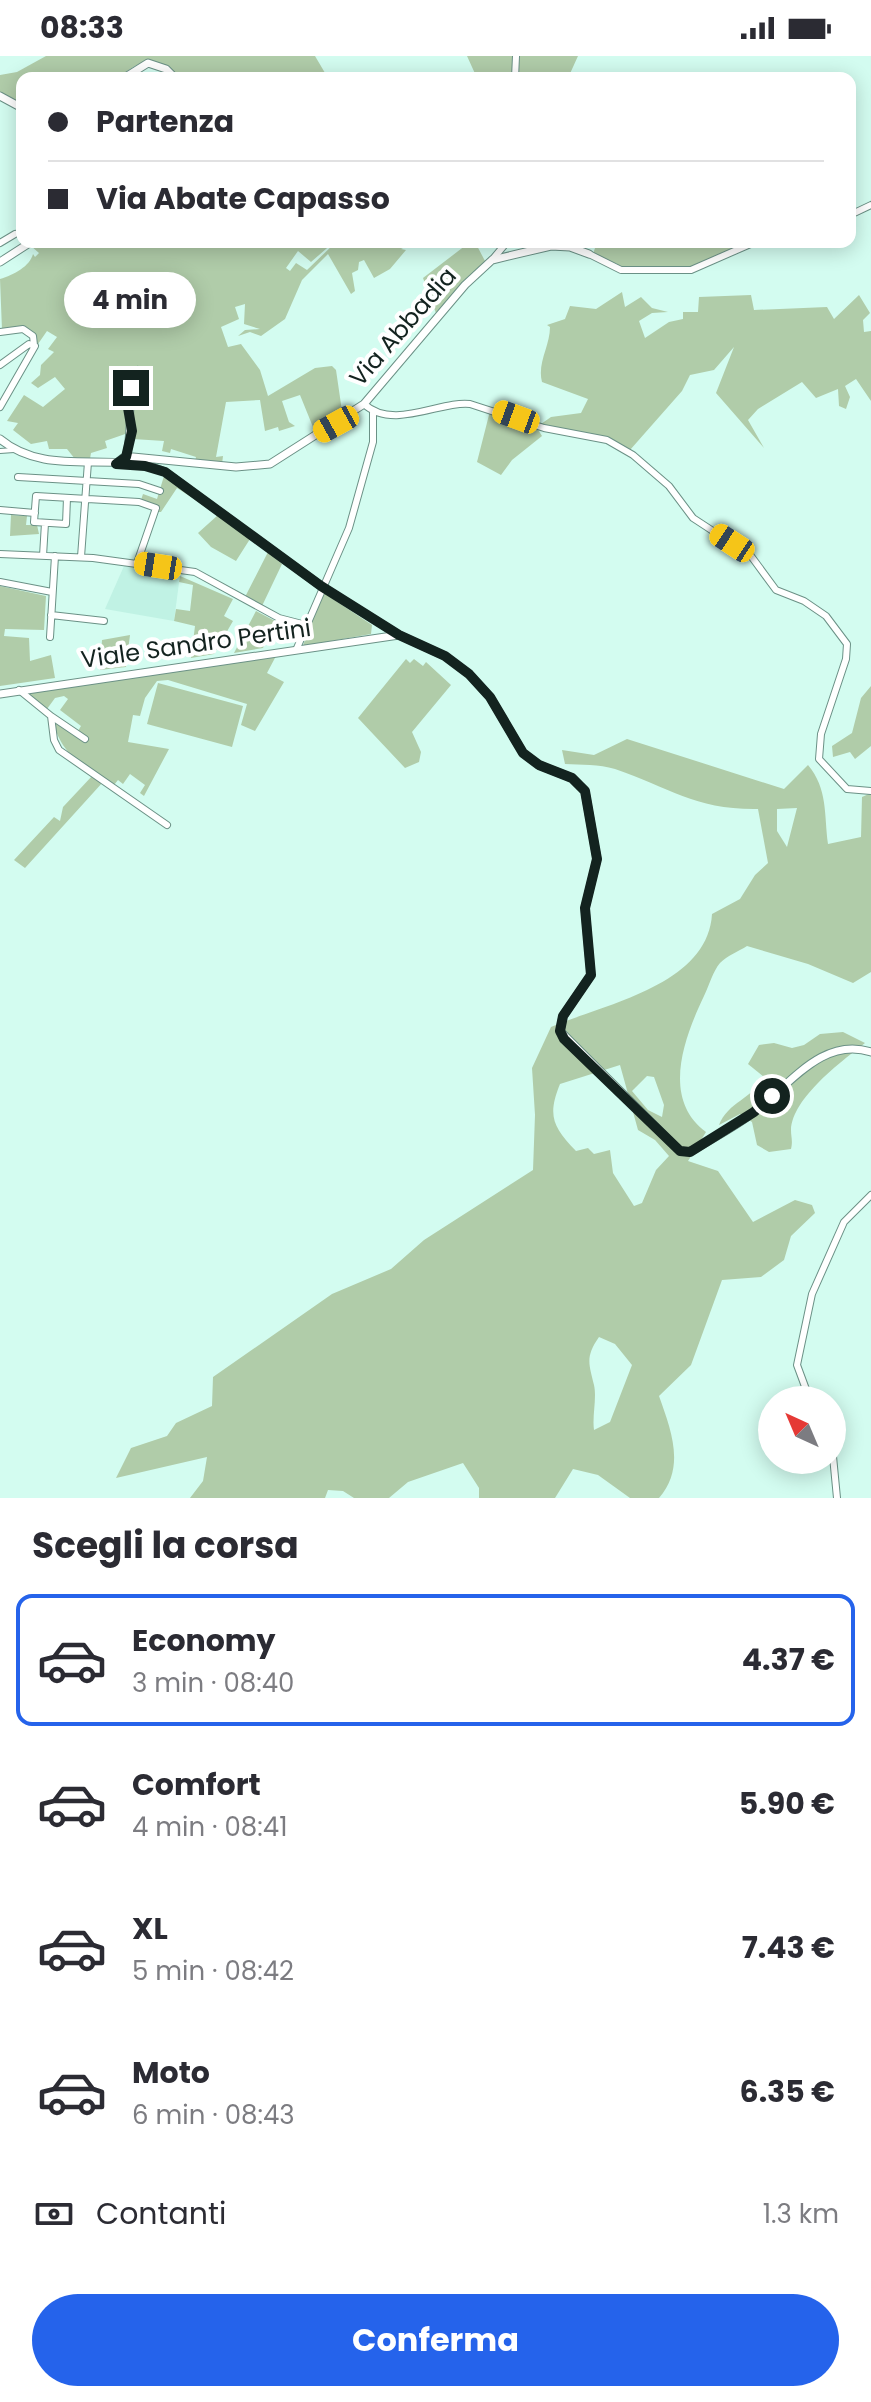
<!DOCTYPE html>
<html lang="it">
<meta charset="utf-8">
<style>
body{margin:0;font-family:Poppins,sans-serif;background:#f2f2f3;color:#2b2b33;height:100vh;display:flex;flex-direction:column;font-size:30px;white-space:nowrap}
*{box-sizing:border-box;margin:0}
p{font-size:26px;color:#7c7c81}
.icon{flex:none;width:44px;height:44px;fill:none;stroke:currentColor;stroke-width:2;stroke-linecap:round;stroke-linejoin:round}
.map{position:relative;height:1442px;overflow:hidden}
.details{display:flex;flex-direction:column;background:#fff;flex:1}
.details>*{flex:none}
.top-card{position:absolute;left:16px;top:16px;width:840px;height:176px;border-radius:16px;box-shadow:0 4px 20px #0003;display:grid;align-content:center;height:176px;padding:0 32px;background:#fff}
.needle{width:52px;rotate:316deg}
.tools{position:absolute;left:758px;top:1330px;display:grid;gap:16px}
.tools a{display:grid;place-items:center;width:88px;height:88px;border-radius:50%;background:#fff;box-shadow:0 4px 20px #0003;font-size:40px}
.end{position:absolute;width:36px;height:36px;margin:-18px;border:10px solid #13231f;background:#fff;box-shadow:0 0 0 4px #fff}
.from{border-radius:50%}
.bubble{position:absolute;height:56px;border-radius:28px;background:#fff;box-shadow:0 4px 20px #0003;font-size:26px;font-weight:700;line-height:56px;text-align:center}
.car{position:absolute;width:24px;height:48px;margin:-24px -12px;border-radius:10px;box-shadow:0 0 6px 2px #0007;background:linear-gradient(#f5c518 24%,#345 0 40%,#f5c518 0 76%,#345 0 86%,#f5c518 0)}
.top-card b{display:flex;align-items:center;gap:28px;height:76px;font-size:30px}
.top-card b+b{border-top:2px solid #e1e1e2}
.top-card i{width:20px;height:20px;background:#2b2b33}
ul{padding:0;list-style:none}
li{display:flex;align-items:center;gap:24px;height:132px;margin:0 16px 12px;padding:0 16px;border:4px solid transparent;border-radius:16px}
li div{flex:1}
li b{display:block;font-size:30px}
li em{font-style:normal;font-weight:700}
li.active{border-color:#2563eb}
li>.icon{width:72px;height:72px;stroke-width:1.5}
h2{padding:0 32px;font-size:36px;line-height:96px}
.pay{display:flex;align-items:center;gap:20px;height:88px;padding:0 32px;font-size:30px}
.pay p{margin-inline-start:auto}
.primary-button{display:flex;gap:16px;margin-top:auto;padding:16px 32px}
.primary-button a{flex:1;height:92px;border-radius:48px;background:#2563eb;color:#fff;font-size:32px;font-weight:700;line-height:92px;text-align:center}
.status{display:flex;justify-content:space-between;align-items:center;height:56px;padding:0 40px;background:#fff;direction:ltr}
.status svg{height:22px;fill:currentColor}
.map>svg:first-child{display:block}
.built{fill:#c0f2e4}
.green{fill:#b0cca9;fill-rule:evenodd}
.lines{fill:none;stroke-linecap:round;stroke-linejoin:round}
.pedestrian-casing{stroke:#6b9186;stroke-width:6}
.minor-casing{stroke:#6b9186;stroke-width:8}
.tertiary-casing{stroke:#6b9186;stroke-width:9}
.pedestrian{stroke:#fff;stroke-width:4}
.minor{stroke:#fff;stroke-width:6}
.tertiary{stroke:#fff;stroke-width:7}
.route{stroke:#13231f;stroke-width:10}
.labels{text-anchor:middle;stroke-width:8;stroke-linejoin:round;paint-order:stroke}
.street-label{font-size:24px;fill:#13231f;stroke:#fff}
</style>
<div class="status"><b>08:33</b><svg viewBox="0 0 49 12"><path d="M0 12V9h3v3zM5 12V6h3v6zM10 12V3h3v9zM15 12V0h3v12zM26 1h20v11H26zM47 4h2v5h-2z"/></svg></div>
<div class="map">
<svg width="871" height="1442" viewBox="0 0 871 1442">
<rect width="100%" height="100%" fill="#d3fcf0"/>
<path class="built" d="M124 510 180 519 174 565 105 553Z"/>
<path class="green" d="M46 0H315L328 22H177C157 1 140 1 120 22H22V49L0 38V19L17 16Z
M467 0H513L512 22H477Z
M517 0H578L568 22H516Z
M36 186H334L311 206 298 195 286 212 290 215 296 207 307 214 336 186H402L405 191 401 193 406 194 390 213 374 222 364 204 359 206 358 214 352 217 355 235 351 238 328 198 302 224 285 263 261 280 250 276 238 280 245 274 260 273 244 268 245 248 235 251 239 263 221 271 228 291 241 288 260 314 268 340 315 312 332 310 336 314 342 355 329 364 331 367 315 376 300 339 282 345 289 366 295 370 279 375 278 371 265 375 260 344 226 346 216 401 223 400 222 408 195 405 196 401 171 393 170 397 162 395 164 385 133 383 131 376 105 385 107 392 91 397 90 403H75L67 393H49L47 385 31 388 13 374 18 367 7 365 24 339 43 351 65 333 55 321 38 332 31 327 40 319 41 309 54 296 48 293 57 281 47 275 38 288 27 275 2 274 0 223C14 219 30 210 33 198L35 201 39 197 31 190Z
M470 186H475L485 205 437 260 423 222Z
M597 186H752L695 212H619L616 207 611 209 593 198Z
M622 236 625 251 641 241 652 252 668 256 652 257 639 265 645 282 669 266 683 263V256H698L699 241 751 239 754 254 827 251 834 263 859 239 870 257 863 264 864 276 871 275V345L856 323 845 330 850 341 846 353 839 350 838 333 816 342 802 326 758 353 748 364 764 392 716 337 734 291 714 314 690 319 682 335 630 394 606 381 541 368 551 361 581 357 588 343 542 326C537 307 550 290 550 271L547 269 565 263 570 250 596 253Z
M490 355 537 372 542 380 512 404 501 419 477 406Z
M164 420 201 445 200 447 177 432 161 456H158L159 450 141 444 143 438 157 443Z
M11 459 27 460 26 469H37L39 478 10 480Z
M218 459 250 483 236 505 211 491 198 477Z
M268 496 282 508 262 550 245 541Z
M180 520 233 543 224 560 233 565 214 598 191 602 195 570 174 565 176 553 190 555 193 529 179 526Z
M0 530 46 540 44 574 5 573 4 580 29 582 30 605 51 599 55 622 0 630Z
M321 535 372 569 371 578 303 590Z
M256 555 275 565 263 592 234 597Z
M130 579 126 611 100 614 102 584Z
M276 600 267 617 284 626 255 675 241 669 247 648 168 624 157 625 145 642 140 660 133 659 128 686 169 693 144 740 140 737 145 729 130 718 123 728 118 724 114 729C82 707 59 700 52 659L26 638ZM64 640 68 643 60 654 81 670 78 675 47 653 55 642Z
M406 603 410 607 414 603 423 610 426 606 451 629 412 676 421 696 419 706 405 712 358 662Z
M158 627 243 650 232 691 147 668Z
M871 630V690L855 703 850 696 833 701 832 690 852 677 861 642Z
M627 683 784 733 808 709C828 733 824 758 828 788L861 781 862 741 871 737V916L853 927 808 908 747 890C739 895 727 900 720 907 713 915 709 930 704 940 684 982 661 1043 706 1076L688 1105 718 1115 753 1166 795 1144 812 1149 815 1157 791 1180 784 1204 761 1221 722 1224 691 1309 659 1340C671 1374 686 1411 659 1442H630L598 1419 573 1413 555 1442H479V1432L463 1407 408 1426 389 1442H354L343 1435 328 1434 325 1442H190L203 1425 207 1401 116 1422 131 1392 167 1380 176 1367 212 1350 213 1321 332 1238 391 1213 424 1184 533 1114 535 1059 532 1012 551 971C605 948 708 929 712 858L740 843 755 819 768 807 758 753C696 754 670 732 615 713 599 708 581 709 565 708L562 694 594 699ZM797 752 787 791 777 775V753ZM620 1009 638 1074 655 1084 669 1100 656 1114 642 1147 634 1150 613 1117 610 1094 594 1098 588 1092 576 1095C553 1071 547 1060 560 1028ZM647 1020 654 1021 664 1049 662 1061 648 1054 632 1035ZM599 1281 615 1288 632 1309 610 1366 594 1374C592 1360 597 1342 594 1329 589 1308 585 1301 599 1281Z
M93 719 103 726 25 812 14 804 54 761 60 765 63 751Z
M843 976 865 987C842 1005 792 1042 791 1074 791 1081 793 1085 791 1093L769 1096 757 1089 752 1066 740 1058 719 1069C728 1046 752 1043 764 1021L748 1008 759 989 774 987 792 992 804 989 820 978Z"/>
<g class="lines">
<defs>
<path id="pedestrian" d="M0 395 14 394"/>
<path id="minor" d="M515 22 516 0
M850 159 871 149
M0 187 15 178
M589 198 621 214H691L755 186
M492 204 507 186
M0 276 23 273 33 280 34 289
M0 309 29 288 35 290 0 351
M364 348C393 375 442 344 470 348L544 372 607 384 633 399 669 430 693 462 751 500 776 534 804 545 826 560 847 588 846 603 821 678 819 703 847 733 871 735
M126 401C133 371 126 344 138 314
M18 421 139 428 160 435
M67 442 66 468 34 466 36 440 139 446 156 452 137 507
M0 454 35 457
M0 498 93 502 195 516 279 562 306 569
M43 500 45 467
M81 501 88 406
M0 526 52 536
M51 559 104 565
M50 581 55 500
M297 592 349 472 373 386V355
M19 634 51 660 54 684 59 694 167 769
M51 660 85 683
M810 1344 797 1309 812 1238 844 1166 871 1139
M832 1390 837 1442"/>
<path id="tertiary" d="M124 22 148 7 166 13 175 22
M0 40 22 52
M0 206 31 186
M0 383C48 423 112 393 165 416L321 530 399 579 445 600 469 618 490 641 523 697 539 709 572 722 585 735 597 803 585 852 591 919 563 960 560 975 680 1095 690 1096C711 1083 735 1071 754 1056 789 1030 822 980 871 996
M116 408 123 402 133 401 236 411 270 408 364 348 465 229 492 204 551 190 570 191 589 198
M0 638 399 579"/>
</defs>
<use href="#pedestrian" class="pedestrian-casing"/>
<use href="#minor" class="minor-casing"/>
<use href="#tertiary" class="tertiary-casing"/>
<use href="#pedestrian" class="pedestrian"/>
<use href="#minor" class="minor"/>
<use href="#tertiary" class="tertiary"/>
</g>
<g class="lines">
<path class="route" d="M131 332 128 352 132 375 126 401 116 408 145 410 165 416 321 530 399 579 445 600 469 618 490 641 523 697 539 709 572 722 585 735 597 803 585 852 591 919 563 960 560 975 564 983 680 1095 690 1096 754 1056 772 1040"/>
</g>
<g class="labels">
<g class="street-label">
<text transform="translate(403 271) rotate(-49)" y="8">Via Abbadia</text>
<text transform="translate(196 588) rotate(-8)" y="8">Viale Sandro Pertini</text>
</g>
</g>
</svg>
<div class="tools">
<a><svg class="needle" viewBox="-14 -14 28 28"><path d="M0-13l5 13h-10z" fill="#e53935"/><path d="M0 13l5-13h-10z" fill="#7c7c81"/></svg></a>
</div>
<i class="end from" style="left:772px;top:1040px"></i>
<i class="end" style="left:131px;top:332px"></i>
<div class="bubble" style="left:64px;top:216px;width:132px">4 min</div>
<i class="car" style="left:516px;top:361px;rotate:290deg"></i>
<i class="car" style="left:336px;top:368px;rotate:241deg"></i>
<i class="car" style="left:732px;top:487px;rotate:303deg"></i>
<i class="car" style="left:158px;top:510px;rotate:279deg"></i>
<div class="top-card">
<b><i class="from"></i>Partenza</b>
<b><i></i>Via Abate Capasso</b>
</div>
</div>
<section class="details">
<h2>Scegli la corsa</h2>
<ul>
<li class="active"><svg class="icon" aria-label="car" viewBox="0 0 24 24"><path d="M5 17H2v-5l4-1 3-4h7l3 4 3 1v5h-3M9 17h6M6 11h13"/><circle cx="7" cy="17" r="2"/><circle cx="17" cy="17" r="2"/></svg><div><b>Economy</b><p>3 min · 08:40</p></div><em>4.37 €</em></li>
<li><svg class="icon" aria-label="car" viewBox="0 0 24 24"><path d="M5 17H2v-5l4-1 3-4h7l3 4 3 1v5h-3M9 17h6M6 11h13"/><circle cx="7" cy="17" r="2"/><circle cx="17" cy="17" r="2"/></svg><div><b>Comfort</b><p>4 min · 08:41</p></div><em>5.90 €</em></li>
<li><svg class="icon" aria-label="car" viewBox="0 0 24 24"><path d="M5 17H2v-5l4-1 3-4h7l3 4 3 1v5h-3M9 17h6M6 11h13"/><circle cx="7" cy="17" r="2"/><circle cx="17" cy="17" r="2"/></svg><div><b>XL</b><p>5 min · 08:42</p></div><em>7.43 €</em></li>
<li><svg class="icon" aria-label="car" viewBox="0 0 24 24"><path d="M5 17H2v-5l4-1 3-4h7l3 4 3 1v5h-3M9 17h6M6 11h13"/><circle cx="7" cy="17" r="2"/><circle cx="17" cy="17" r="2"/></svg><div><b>Moto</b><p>6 min · 08:43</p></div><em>6.35 €</em></li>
</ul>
<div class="pay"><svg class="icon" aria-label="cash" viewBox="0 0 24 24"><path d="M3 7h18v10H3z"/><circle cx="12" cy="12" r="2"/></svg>Contanti<p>1.3 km</p></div>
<div class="primary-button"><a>Conferma</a></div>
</section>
